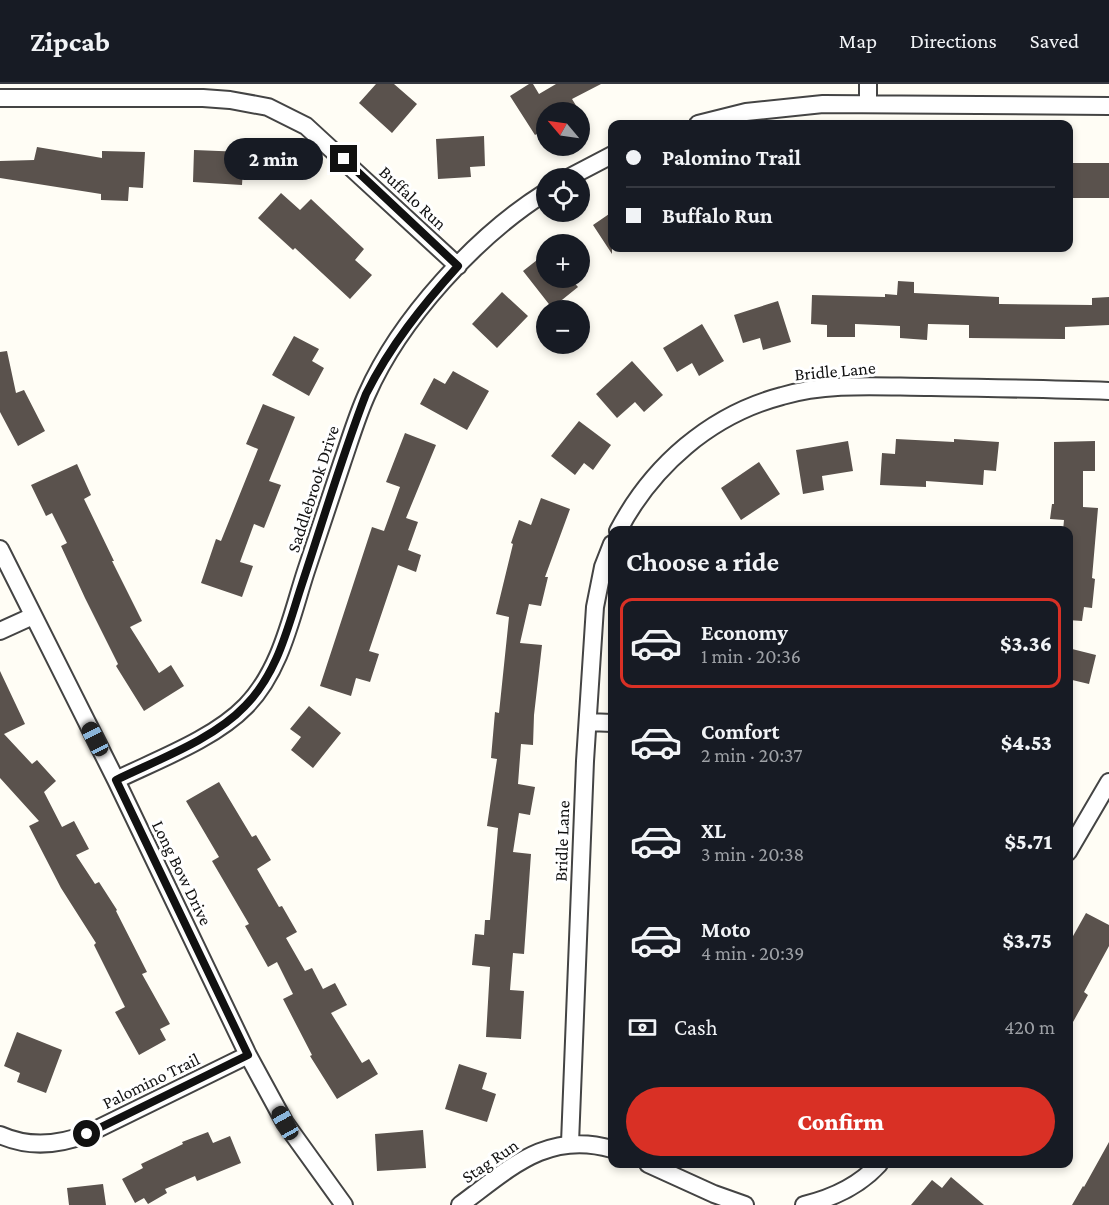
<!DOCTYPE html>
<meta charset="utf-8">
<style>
body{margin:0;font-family:"Crimson Pro",serif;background:#20242c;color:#f1f3f6;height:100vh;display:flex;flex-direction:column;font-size:22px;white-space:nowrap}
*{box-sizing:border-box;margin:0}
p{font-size:20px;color:#9ea1a6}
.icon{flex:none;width:33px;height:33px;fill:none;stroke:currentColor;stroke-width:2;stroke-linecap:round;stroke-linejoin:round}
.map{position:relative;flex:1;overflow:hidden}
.panel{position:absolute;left:608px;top:442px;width:465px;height:642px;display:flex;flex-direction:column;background:#171b24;border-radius:12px;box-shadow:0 3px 9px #0003}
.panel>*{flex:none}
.banner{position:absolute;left:608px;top:36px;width:465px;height:132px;border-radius:12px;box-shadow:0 3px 9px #0003;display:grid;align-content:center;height:132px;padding:0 18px;background:#171b24}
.needle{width:39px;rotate:299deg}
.fabs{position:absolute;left:536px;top:18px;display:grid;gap:12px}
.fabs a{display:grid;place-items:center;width:54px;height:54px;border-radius:50%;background:#171b24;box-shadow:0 3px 9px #0003;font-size:30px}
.end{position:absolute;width:27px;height:27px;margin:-14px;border:8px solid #111;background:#fff;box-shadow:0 0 0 3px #fff}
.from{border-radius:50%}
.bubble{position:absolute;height:42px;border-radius:21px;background:#171b24;box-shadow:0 3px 9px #0003;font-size:20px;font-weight:800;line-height:42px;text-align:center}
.car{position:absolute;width:18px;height:36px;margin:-18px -9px;border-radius:8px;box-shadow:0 0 4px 2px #0007;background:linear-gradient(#222 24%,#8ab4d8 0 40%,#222 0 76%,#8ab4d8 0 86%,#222 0)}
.banner b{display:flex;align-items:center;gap:21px;height:57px;font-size:22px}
.banner b+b{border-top:2px solid #363941}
.banner i{width:15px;height:15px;background:#f1f3f6}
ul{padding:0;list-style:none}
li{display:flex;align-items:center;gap:18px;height:90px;margin:0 12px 9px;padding:0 6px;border:3px solid transparent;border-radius:12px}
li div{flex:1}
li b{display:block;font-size:22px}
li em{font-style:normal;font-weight:800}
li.active{border-color:#d93025}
li>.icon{width:54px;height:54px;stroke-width:1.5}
h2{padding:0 18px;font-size:27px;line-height:72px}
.pay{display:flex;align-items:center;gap:15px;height:66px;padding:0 18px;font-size:22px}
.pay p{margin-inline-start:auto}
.cta{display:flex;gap:12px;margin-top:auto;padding:12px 18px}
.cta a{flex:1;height:69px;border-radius:36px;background:#d93025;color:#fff;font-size:24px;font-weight:800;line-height:69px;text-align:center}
header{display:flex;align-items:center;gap:36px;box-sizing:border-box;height:84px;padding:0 30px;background:#171b24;border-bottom:2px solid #363941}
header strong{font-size:28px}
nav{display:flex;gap:33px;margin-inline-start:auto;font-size:21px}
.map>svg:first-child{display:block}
.building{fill:#5a524d}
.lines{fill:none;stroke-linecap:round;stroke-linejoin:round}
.street-casing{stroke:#444;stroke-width:20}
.street{stroke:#fff;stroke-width:16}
.route{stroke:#111;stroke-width:8}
.labels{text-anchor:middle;stroke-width:6;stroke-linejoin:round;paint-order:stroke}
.street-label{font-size:18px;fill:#111;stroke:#fff}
</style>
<header>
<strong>Zipcab</strong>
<nav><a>Map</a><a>Directions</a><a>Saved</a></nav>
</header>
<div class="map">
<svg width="1109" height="1121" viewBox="0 0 1109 1121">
<rect width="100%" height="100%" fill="#fffdf5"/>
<path class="building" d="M376 0H394L417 20 392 49 359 19Z
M529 0H533L539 10 556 0H601L572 15 580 28H546V44L535 51 510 12Z
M484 52 485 82 470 83 471 93 438 95 436 55Z
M37 63 102 74V67L145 68 143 104 129 103 128 117 101 116V110L0 94V77L34 76Z
M194 66 244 68 242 101 193 98Z
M1068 79H1109V114H1068Z
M281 109 300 126 311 115 364 165 355 176 372 191 350 215 295 164 293 166 258 134Z
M612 128V170L593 141Z
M546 169V194H570L578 203 552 224 523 187Z
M898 197 914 198V209L999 213V220L1092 221V214L1109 213V241L1065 243V255L969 254V241L928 240 927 256 900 254V242L855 240V253H827V241L811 240 812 211 885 213V210L897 211Z
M502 208 528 232 497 264 472 240Z
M778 217 791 258 763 266 760 254 743 259 734 231Z
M702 240 724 277 699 292 692 279 677 288 663 264Z
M294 252 319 265 312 277 324 284 309 312 272 291Z
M7 267 16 309 24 306 45 347 18 362 0 328V268Z
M632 277 663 311 644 328 635 318 617 334 596 310Z
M453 287 489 307 467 346 420 320 434 294 445 300Z
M263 320 295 333 269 397 281 401 264 444 254 440 240 478 253 482 242 513 201 499 216 455 221 457 258 365 246 360Z
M579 337 611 361 593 386 584 379 575 391 551 372Z
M405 349 436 361 406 434 418 438 408 466 421 471 416 488 398 481 369 567 379 570 370 598 356 594 351 612 320 602 372 443 384 447 400 403 386 398Z
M896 355 954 358V355L999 358 996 387 984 386 983 401 926 397V403L880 401 882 369 895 370Z
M848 357 853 387 822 392 824 406 803 410 796 366Z
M1095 357V387H1083V423L1098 424 1092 494 1095 495 1092 524 1084 523 1082 537 1068 536V447H1063L1064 436 1050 435 1052 420H1054V358Z
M759 378 780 410 741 436 721 404Z
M77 380 91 411 84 415 114 477H112L142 537 130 543 159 589 171 581 184 602 144 627 116 582 118 580 85 514 61 462 67 459 52 429 46 432 31 401Z
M541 414 570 425 545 493H548L541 522 529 520 520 559 542 561 534 631 533 661 521 660 518 700 535 703 530 731 519 729 513 768 531 770 524 870 513 869 510 906 524 907 521 955 486 953 490 883 472 881 475 850 484 851 485 836H490L498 744 487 742 497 675 491 674 495 628 499 629 509 533 496 530 513 460 511 459 519 436 531 441Z
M1068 564 1096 571 1089 600 1068 595Z
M0 587 25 640 4 650 32 680 37 676 56 697 44 708 62 743 74 737 89 765 76 771 95 800 99 798 117 826 116 827 147 888 142 890 170 940 160 945 166 956 139 971 115 928 125 923 94 861 96 859 61 804 29 742 39 737 0 694Z
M309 622 341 649 313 684 291 666 301 653 290 645Z
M219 698 252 753 256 751 271 776 257 785 279 823 282 822 297 848 286 854 305 887 312 884 323 905 335 899 347 921 331 929 362 979 369 975 378 990 337 1015 310 972 312 971 283 915 293 910 277 878 268 883 245 842 249 840 212 777 219 773 186 717Z
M1086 829 1109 841V862L1084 908 1088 911 1068 947V861Z
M17 948 62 966 46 1009 17 998 20 989 4 982Z
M459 980 487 989 482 1005 496 1010 487 1038 445 1025Z
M423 1046 426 1084 377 1087 375 1050Z
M208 1048 213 1059 230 1052 241 1079 197 1097 195 1092 165 1105 167 1109 148 1120 144 1114 135 1119 122 1095 143 1084 141 1080 183 1060 182 1058Z
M1109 1058V1121H1072L1083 1102 1084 1103Z
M951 1093 984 1121H911L932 1096 942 1104Z
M103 1100 106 1121H69L67 1104Z"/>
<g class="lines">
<defs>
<path id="street" d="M0 14H203L230 16 268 23 306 42 458 182
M868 20V0
M698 40 746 28 823 20 1109 22
M568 94 612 71
M618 447C652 382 710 331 782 312 830 298 882 303 931 303 991 304 1050 305 1109 307
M0 465 116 696 248 971 285 1039 344 1121
M0 547 33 532
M588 638 612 639
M116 696C157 676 214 655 246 622 281 586 291 533 306 487 318 451 330 415 342 379 350 356 357 332 367 310 400 235 476 152 546 108
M1068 768 1109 698
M0 1051C29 1064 59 1061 87 1050L248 971
M570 1059 585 677 595 523 603 483 612 460
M648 1080 714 1110 745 1121
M460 1121C509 1085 547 1046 612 1065
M804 1121C833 1114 859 1102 879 1080"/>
</defs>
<use href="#street" class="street-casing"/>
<use href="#street" class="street"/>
</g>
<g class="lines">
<path class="route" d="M87 1050 248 971 116 696C157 676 214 655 245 622 278 589 288 542 302 500 323 437 342 372 366 310 390 262 422 222 458 182L344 75"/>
</g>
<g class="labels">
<g class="street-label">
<text transform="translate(413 114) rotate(43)" y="6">Buffalo Run</text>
<text transform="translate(835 287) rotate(-5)" y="6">Bridle Lane</text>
<text transform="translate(313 405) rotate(-72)" y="6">Saddlebrook Drive</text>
<text transform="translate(562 757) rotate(-88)" y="6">Bridle Lane</text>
<text transform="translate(182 789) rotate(64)" y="6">Long Bow Drive</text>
<text transform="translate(151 997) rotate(-26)" y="6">Palomino Trail</text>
<text transform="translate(490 1077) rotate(-34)" y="6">Stag Run</text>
</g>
</g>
</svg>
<div class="fabs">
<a><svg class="needle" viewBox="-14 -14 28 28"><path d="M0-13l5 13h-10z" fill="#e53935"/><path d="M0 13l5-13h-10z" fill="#9ea1a6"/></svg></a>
<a><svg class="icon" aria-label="locate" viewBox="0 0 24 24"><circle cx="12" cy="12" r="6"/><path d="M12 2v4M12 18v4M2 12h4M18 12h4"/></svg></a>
<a>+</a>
<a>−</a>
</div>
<i class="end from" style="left:87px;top:1050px"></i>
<i class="end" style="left:344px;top:75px"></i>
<div class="bubble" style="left:224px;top:54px;width:99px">2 min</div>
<i class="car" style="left:95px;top:655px;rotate:333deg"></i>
<i class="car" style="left:285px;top:1039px;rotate:331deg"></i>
<div class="banner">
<b><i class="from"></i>Palomino Trail</b>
<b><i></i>Buffalo Run</b>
</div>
<section class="panel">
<h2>Choose a ride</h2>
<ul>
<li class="active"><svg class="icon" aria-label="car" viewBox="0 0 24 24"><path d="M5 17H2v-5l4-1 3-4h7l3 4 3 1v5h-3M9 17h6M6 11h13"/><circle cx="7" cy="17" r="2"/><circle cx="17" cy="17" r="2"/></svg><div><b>Economy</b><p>1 min · 20:36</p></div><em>$3.36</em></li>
<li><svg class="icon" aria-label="car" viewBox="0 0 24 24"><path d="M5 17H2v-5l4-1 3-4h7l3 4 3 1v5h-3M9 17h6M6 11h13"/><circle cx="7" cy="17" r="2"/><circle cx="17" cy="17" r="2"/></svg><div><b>Comfort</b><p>2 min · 20:37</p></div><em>$4.53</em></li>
<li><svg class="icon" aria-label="car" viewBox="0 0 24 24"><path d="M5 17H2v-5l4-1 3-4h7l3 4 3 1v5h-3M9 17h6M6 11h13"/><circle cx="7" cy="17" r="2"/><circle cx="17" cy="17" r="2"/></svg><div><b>XL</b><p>3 min · 20:38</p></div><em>$5.71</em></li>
<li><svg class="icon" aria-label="car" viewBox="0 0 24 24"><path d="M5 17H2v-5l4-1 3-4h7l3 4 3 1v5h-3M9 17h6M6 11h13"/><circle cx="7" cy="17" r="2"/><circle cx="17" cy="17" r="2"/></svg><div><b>Moto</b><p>4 min · 20:39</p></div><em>$3.75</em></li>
</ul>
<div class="pay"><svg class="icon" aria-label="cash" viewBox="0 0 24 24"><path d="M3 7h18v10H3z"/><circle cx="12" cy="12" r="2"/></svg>Cash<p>420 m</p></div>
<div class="cta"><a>Confirm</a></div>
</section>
</div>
